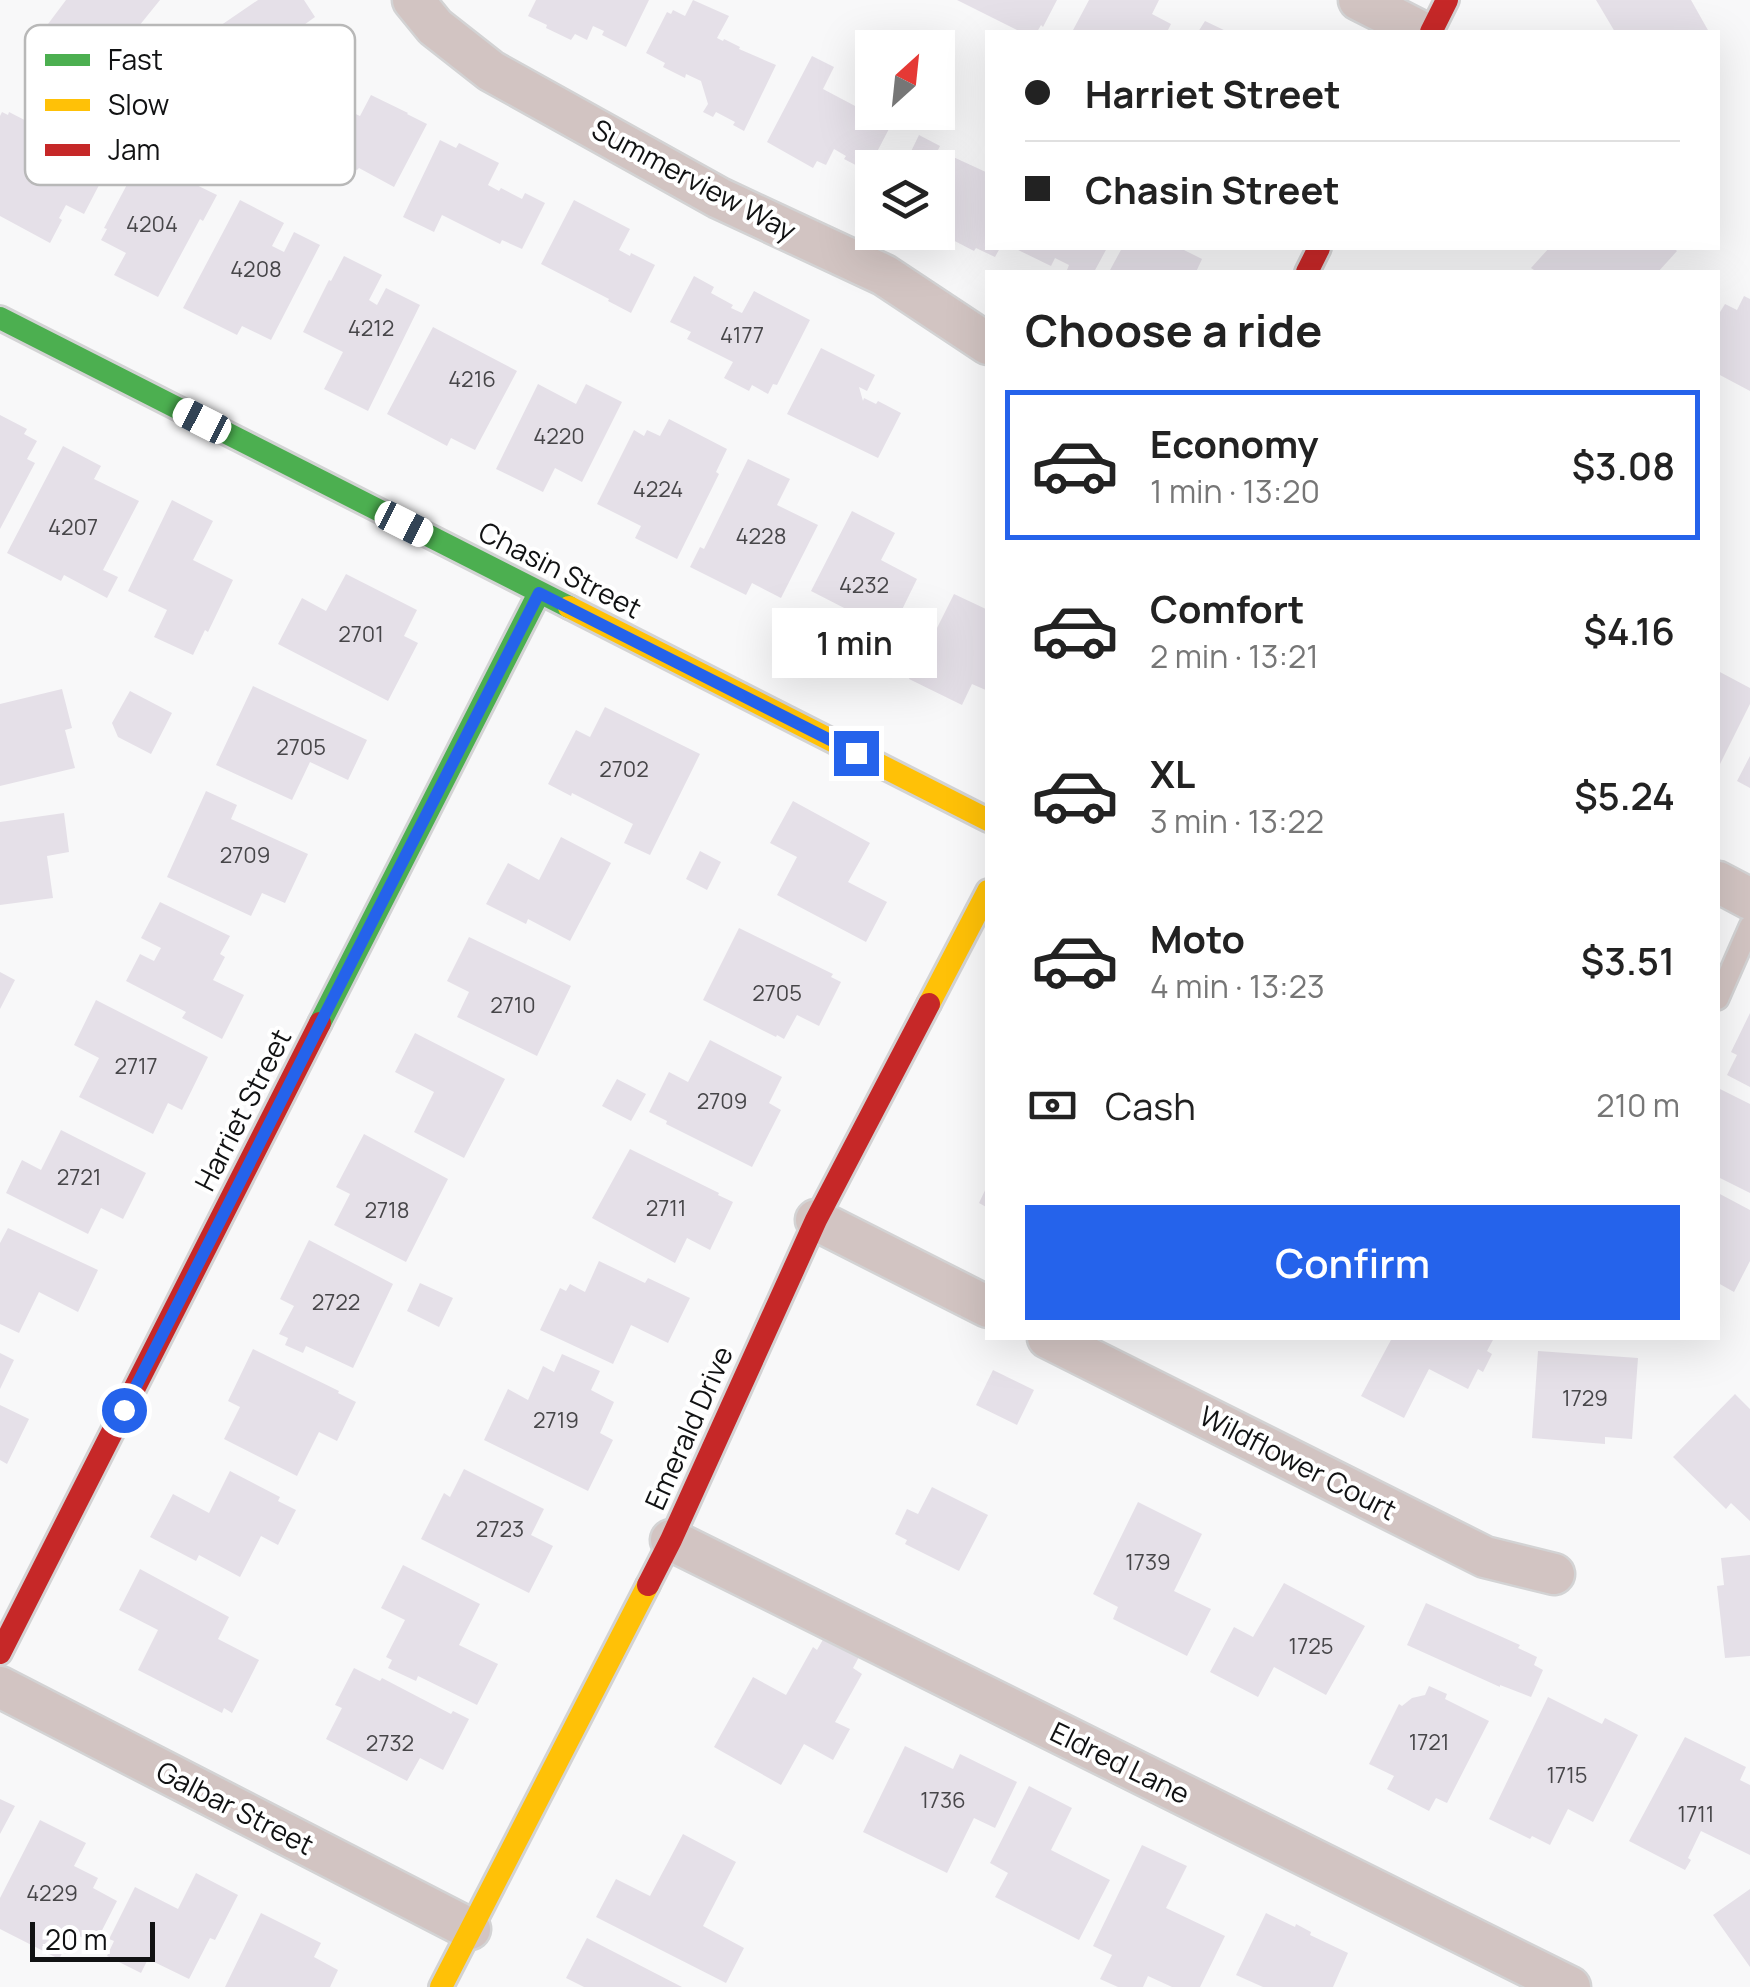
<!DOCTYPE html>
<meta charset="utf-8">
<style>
body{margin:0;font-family:Manrope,sans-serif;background:#f6f6f6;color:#222;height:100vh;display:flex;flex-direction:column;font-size:38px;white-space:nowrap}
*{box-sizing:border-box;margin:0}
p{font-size:32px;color:#767676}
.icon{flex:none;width:55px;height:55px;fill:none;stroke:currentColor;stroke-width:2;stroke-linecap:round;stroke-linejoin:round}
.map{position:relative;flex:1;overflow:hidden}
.details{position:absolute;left:985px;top:270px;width:735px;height:1070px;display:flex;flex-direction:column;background:#fff;border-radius:0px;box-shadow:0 10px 40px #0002}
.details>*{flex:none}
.hud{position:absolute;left:985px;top:30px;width:735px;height:220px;border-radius:0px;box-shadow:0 10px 40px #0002;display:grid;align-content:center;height:220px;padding:0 40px;background:#fff}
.needle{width:65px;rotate:27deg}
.controls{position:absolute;left:855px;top:30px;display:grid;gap:20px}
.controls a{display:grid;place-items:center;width:100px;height:100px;border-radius:0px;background:#fff;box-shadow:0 10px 40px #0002;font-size:50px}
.scale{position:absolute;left:30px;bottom:25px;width:125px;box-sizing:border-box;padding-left:10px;border:5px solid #111213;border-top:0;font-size:28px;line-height:35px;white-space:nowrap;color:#111213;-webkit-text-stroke:8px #fff;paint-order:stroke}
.end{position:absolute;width:45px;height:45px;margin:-22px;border:12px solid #2563eb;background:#fff;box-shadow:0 0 0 5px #fff}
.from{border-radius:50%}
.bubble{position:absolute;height:70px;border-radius:0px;background:#fff;box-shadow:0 10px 40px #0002;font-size:32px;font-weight:600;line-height:70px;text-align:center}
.car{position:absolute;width:30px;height:60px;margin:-30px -15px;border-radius:12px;box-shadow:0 0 8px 2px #0007;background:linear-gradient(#fff 24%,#345 0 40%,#fff 0 76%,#345 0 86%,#fff 0)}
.hud b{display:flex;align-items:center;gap:35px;height:95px;font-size:38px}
.hud b+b{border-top:2px solid #e0e0e0}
.hud i{width:25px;height:25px;background:#222}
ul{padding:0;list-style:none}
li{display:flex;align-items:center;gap:30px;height:150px;margin:0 20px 15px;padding:0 20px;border:5px solid transparent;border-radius:0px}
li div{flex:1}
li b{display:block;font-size:38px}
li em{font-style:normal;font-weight:600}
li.on{border-color:#2563eb}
li>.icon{width:90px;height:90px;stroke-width:1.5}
h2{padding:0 40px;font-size:45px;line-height:120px}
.pay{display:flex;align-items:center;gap:25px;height:110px;padding:0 40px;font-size:38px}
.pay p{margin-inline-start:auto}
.button{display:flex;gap:20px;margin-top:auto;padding:20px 40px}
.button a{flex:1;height:115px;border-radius:0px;background:#2563eb;color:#fff;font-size:40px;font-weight:600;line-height:115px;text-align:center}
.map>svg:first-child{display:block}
.building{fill:#e5e0e8}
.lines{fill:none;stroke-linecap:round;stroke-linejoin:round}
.lane-casing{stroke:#d3d3d4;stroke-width:25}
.street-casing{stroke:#d3d3d4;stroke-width:45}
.fast-casing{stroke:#d3d3d4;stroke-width:28}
.slow-casing{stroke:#d3d3d4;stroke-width:28}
.jam-casing{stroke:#d3d3d4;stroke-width:28}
.lane{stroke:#d2c4c2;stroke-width:20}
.street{stroke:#d2c4c2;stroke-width:40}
.fast{stroke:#4caf50;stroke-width:22}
.slow{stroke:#ffc107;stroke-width:22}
.jam{stroke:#c62828;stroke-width:22}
.route{stroke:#2563eb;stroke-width:12}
.labels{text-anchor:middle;stroke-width:8;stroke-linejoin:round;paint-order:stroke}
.number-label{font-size:22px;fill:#474649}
.street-label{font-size:28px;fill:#111213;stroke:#fff}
.key{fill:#fff;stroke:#b8b8b8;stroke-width:2.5}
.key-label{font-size:28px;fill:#111213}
</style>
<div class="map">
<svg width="1750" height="1987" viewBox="0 0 1750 1987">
<rect width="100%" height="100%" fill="#f8f8f9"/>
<path class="building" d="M66 0H160L105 68 48 24Z
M258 0H304L315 17 283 40 292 53 302 46 320 72 229 134 176 56Z
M536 0H649L626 47 602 35 604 31 593 26 587 40 575 34 571 40 546 28 547 25 528 16Z
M693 0 729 16 717 38 723 41 724 39 740 47 739 49 776 65 744 131 733 125 735 122 716 112 713 117 703 112 708 104 701 81 686 74 685 78 663 67 665 63 646 53 667 12 671 14 673 10 685 16Z
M957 0H1057L1043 27 1041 25 1037 32H1021Z
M1089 0H1159L1152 14 1171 24 1167 32H1072Z
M1596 0H1691L1709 32H1615Z
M1205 21 1228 32H1198Z
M812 56 834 67 823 89 891 125 867 171 844 159 846 156 834 149 826 165 817 161 813 168 767 142Z
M371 95 408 113 407 114 427 124 394 187 359 168 357 170 326 151 325 155 303 144 328 96 351 108 349 111 360 116Z
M2 112 8 115 9 112 110 164 84 214 66 205 59 218 62 220 50 243 0 216V116Z
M919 135 940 146 938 150 988 173V248H1000L995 257 976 248 974 251 947 237 952 228 940 221 947 208 938 203V168H903Z
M440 140 456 148 459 143 499 163 488 185 499 191 501 188 522 199 525 193 545 203 522 249 502 240 500 244 442 215 434 232 403 217Z
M141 158 217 195 203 221 200 219 158 297 114 275 126 253 101 240 107 229 104 228Z
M240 200 284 223 272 246 284 252 294 232 320 245 271 340 242 326 237 335 183 308Z
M574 200 630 229 619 250 630 256 631 253 655 265 631 313 608 301 609 299 541 264Z
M1014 248H1107L1094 272H1072L1067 270 1069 265 1055 258 1051 266Z
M1122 248H1180L1202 259 1196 272H1109Z
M1549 248H1674L1677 251 1658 272H1537L1531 268Z
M344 256 382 275 369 300 377 305 386 288 420 305 368 411 324 389 343 352 303 332 329 280 331 281Z
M694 276 714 287 711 293 733 305 731 308 742 313 754 291 810 320 777 385 773 384 768 394 752 385 749 391 724 378 733 362 687 339 691 332 670 322Z
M1744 296 1750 299V391L1718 374V311L1720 312 1725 304 1737 310Z
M433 327 517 371 475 450 451 438 447 446 387 414Z
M821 348 875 375 867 391 859 387 863 401 864 398 876 404 878 401 901 413 878 458 787 414Z
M538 384 576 404 586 384 622 402 582 482 555 468 543 492 496 469Z
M0 415 27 429 24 434 37 441 27 459 35 463 0 529Z
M669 419 727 449 716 472 719 474 677 559 635 538 641 526 597 504 634 430 644 436 647 430 660 436Z
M63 446 101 466 94 479 139 501 103 570 118 577 107 598 64 575 61 581 7 553Z
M748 459 790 479 777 505 818 525 781 598 752 583 746 595 690 567 700 547 704 549Z
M172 500 213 521 193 560 233 580 208 632 205 630 193 655 154 637 167 610 128 591Z
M852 511 895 533 881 560 917 579 895 624 901 627 878 671 833 648 852 612 811 591Z
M346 574 417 610 404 636 418 643 388 701 278 644 302 598 326 611Z
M954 594 988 610V691L972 684 962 705 909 679 915 665 918 666Z
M1718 671 1750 688V704L1718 768Z
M253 686 367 740 348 780 310 762 292 800 216 765Z
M62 689 72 728 65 730 75 768 0 786V704Z
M130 691 172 713 151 754 118 737 112 723Z
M605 707 700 754 650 855 624 843 633 824 572 793 571 796 548 784 576 730 590 737Z
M1750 756V788L1737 781Z
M206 791 237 805 231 819 308 854 285 903 262 893 251 916 167 877Z
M793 801 870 843 848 882 887 902 866 942 777 895 797 857 770 843Z
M64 813 69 852 47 856 53 898 0 905V822Z
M561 837 611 863 570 941 528 919 526 924 486 904 508 863 539 880Z
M700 851 721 862 707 890 686 879Z
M160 902 230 936 220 954 225 957 213 980 244 995 222 1039 182 1018 186 1012 126 981 140 954 154 961 161 948 141 938Z
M739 928 833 974 831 977 841 982 819 1026 797 1015 784 1039 777 1035 776 1037 703 1000Z
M469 937 571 986 537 1056 457 1017 469 992 447 981Z
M0 972 15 980 0 1009Z
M96 1000 208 1057 182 1110 168 1103 153 1134 79 1097 99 1058 74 1045Z
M1750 1013V1087L1727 1075 1737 1055 1731 1052Z
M415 1033 505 1079 464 1158 414 1132 434 1092 395 1072Z
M710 1040 782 1077 769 1103 781 1110 752 1167 666 1124 667 1121 649 1112 669 1072 688 1082Z
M617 1079 646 1094 631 1121 602 1106Z
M1718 1088 1750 1104V1193L1718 1177Z
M61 1130 146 1173 123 1219 101 1208 88 1234 6 1193 22 1160 41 1170Z
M364 1134 448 1179 406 1262 334 1225 350 1194 336 1187Z
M630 1149 719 1193 718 1195 733 1202 710 1250 687 1238 675 1263 592 1218Z
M988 1184V1208L979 1203Z
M1718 1193 1750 1210V1261L1734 1292 1718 1283Z
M8 1228 98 1270 78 1312 39 1292 19 1333 0 1324V1243Z
M309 1240 393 1284 353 1368 306 1346 303 1353 285 1345 288 1338 279 1334 294 1306 280 1299Z
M599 1261 645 1283 648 1278 690 1298 668 1343 631 1325 613 1364 540 1330 560 1288 566 1291 570 1284 585 1292Z
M420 1283 453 1298 439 1327 407 1311Z
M1392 1338H1494L1487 1351 1492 1354 1483 1372 1478 1369 1468 1389 1429 1369 1404 1418 1361 1396Z
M253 1349 339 1391 338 1393 356 1402 337 1441 319 1432 297 1476 224 1439 240 1407 228 1401Z
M1538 1351 1638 1358 1632 1439 1605 1437V1444L1532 1438Z
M0 1353 14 1360 0 1389Z
M562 1354 600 1371 591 1390 614 1402 600 1433 613 1440 588 1491 484 1440 508 1389 528 1400 543 1366 554 1372Z
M993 1370 1034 1390 1017 1425 976 1405Z
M1735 1394 1750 1409V1521L1731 1503 1726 1509 1673 1457Z
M0 1405 29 1419 7 1464 0 1460Z
M464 1469 544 1509 531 1535 553 1546 529 1593 421 1539 444 1493 450 1497Z
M230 1471 280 1497 278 1501 296 1510 278 1545 261 1536 240 1577 199 1555 196 1561 150 1537 173 1494 209 1513Z
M932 1487 988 1515 959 1571 905 1544 907 1540 895 1534 907 1509 918 1514Z
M1138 1502 1202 1534 1174 1591 1211 1609 1187 1656 1113 1619 1118 1607 1093 1594Z
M1750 1555V1656L1725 1658 1717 1586 1724 1585 1721 1558Z
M403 1565 480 1604 459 1645 498 1664 477 1705 418 1676 416 1681 388 1668 392 1660 386 1657 405 1620 381 1608Z
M140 1569 229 1617 218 1639 259 1660 232 1713 224 1708 222 1713 138 1670 158 1630 119 1610Z
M1284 1583 1365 1626 1326 1695 1274 1667 1258 1697 1210 1672 1234 1627 1253 1637Z
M1426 1603 1520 1645 1518 1648 1537 1657 1534 1665 1543 1670 1531 1697 1500 1685V1687L1407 1645Z
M825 1636 860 1655 853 1668 862 1674 835 1722 850 1729 833 1760 804 1744 781 1785 714 1747 753 1677 786 1695 813 1647 817 1650Z
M354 1668 380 1681 382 1678 451 1714 453 1711 469 1719 443 1770 420 1758 407 1781 326 1739 342 1708 335 1705Z
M1429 1686 1447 1694 1445 1699 1489 1721 1447 1803 1436 1798 1429 1811 1387 1789 1394 1776 1369 1764 1399 1704 1402 1706 1412 1698 1425 1695Z
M1548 1697 1602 1724 1605 1718 1638 1735 1593 1822 1568 1809 1550 1845 1532 1836 1530 1839 1489 1819Z
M1685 1737 1746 1767 1740 1780 1750 1785V1855L1701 1831 1688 1858 1691 1860 1685 1870 1629 1841Z
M905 1746 953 1769 960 1754 1017 1782 995 1828 974 1818 947 1873 863 1832Z
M1029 1786 1072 1808 1051 1850 1110 1880 1079 1940 995 1897 1008 1873 990 1863Z
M0 1799 15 1806 0 1834Z
M40 1820 86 1843 74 1866 98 1878 93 1888 117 1901 95 1944 73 1933 59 1959 0 1929V1898Z
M683 1834 736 1862 703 1926 744 1948 726 1983 596 1917 616 1879 650 1896Z
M1142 1845 1187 1866 1166 1908 1225 1936 1200 1987H1172L1148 1976 1143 1987H1118L1100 1979 1112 1955 1093 1946Z
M196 1873 238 1895 215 1940 210 1938 189 1979 148 1959 141 1973 107 1956 114 1941 109 1939 135 1887 178 1909Z
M1750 1889V1967L1713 1915Z
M261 1913 321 1943 314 1957 338 1970 330 1987H225Z
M1266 1913 1295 1927 1296 1924 1311 1932 1310 1935 1348 1953 1333 1987H1263L1236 1975Z
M587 1938 682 1987H584L566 1978Z"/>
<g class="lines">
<defs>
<path id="lane" d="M1718 999 1750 926"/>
<path id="street" d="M413 0 435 27 491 71 719 198 884 275 988 344
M1359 0 1422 32
M1718 882 1750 899
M816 1220 988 1307
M1048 1338 1485 1557 1554 1574
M671 1540 1570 1987
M0 1687 470 1929"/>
<path id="fast" d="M0 318 569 607
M320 1023 539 593"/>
<path id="slow" d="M569 607 988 820
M929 1004 988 891
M441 1987 648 1585"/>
<path id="jam" d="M1431 32 1447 0
M1307 272 1319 248
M648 1585 671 1540 816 1220 929 1004
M0 1653 320 1023"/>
</defs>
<use href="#lane" class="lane-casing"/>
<use href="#street" class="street-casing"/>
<use href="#fast" class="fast-casing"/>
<use href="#slow" class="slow-casing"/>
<use href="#jam" class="jam-casing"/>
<use href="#lane" class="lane"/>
<use href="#street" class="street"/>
<use href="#fast" class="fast"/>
<use href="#slow" class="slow"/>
<use href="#jam" class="jam"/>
</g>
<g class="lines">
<path class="route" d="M124 1410 539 593 856 753"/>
</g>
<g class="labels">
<g class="number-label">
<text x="152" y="232">4204</text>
<text x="256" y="277">4208</text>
<text x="371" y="336">4212</text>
<text x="742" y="343">4177</text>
<text x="472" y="387">4216</text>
<text x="559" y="444">4220</text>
<text x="658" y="497">4224</text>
<text x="73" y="535">4207</text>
<text x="761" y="544">4228</text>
<text x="864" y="593">4232</text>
<text x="361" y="642">2701</text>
<text x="301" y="755">2705</text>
<text x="624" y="777">2702</text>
<text x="245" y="863">2709</text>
<text x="777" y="1001">2705</text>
<text x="513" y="1013">2710</text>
<text x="136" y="1074">2717</text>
<text x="722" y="1109">2709</text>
<text x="79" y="1185">2721</text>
<text x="666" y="1216">2711</text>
<text x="387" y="1218">2718</text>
<text x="336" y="1310">2722</text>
<text x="1585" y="1406">1729</text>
<text x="556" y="1428">2719</text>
<text x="500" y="1537">2723</text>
<text x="1148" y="1570">1739</text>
<text x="1311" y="1654">1725</text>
<text x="1429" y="1750">1721</text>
<text x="390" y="1751">2732</text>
<text x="1567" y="1783">1715</text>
<text x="943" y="1808">1736</text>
<text x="1696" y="1822">1711</text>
<text x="52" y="1901">4229</text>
</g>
<g class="street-label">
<text transform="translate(694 180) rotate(28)" y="10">Summerview Way</text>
<text transform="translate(560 570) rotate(27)" y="10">Chasin Street</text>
<text transform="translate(243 1110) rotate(-63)" y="10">Harriet Street</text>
<text transform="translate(689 1428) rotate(-66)" y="10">Emerald Drive</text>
<text transform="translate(1298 1463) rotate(27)" y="10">Wildflower Court</text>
<text transform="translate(1120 1763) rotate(26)" y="10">Eldred Lane</text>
<text transform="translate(235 1808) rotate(27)" y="10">Galbar Street</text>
</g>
</g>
<rect x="25" y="25" width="330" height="160" rx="15" class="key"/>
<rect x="45" y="54" width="45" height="12" fill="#4caf50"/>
<rect x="45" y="99" width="45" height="12" fill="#ffc107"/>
<rect x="45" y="144" width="45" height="12" fill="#c62828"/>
<g class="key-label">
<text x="108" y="70">Fast</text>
<text x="108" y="115">Slow</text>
<text x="108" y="160">Jam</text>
</g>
</svg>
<div class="controls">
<a><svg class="needle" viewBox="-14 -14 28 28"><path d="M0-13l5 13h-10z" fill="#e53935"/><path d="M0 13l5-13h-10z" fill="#767676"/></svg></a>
<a><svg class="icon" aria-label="layers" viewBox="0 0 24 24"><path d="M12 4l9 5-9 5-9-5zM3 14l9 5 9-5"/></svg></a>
</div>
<div class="scale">20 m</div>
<i class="end from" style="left:124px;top:1410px"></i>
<i class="end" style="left:856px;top:753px"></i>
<div class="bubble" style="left:772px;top:608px;width:165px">1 min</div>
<i class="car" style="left:202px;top:421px;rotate:297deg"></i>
<i class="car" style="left:404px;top:524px;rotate:117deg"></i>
<div class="hud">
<b><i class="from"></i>Harriet Street</b>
<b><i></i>Chasin Street</b>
</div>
<section class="details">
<h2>Choose a ride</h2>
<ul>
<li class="on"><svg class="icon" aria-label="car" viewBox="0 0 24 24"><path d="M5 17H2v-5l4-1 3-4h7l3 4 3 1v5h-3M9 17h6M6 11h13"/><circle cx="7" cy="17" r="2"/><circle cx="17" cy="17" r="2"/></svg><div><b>Economy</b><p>1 min · 13:20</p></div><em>$3.08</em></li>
<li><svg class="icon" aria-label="car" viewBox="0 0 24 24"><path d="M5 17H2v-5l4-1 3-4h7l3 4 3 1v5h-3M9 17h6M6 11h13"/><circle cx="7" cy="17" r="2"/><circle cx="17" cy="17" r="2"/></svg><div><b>Comfort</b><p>2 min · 13:21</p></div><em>$4.16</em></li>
<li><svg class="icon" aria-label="car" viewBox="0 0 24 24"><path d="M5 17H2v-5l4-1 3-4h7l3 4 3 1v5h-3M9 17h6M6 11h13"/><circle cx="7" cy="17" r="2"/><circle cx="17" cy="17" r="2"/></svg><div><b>XL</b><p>3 min · 13:22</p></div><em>$5.24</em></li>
<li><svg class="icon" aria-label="car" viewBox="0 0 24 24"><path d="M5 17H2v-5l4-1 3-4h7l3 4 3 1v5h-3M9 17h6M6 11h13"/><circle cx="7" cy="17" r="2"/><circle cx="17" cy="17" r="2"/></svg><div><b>Moto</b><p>4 min · 13:23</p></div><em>$3.51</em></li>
</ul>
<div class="pay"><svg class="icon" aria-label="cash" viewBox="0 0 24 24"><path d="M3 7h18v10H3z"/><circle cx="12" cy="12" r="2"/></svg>Cash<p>210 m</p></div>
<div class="button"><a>Confirm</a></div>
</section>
</div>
